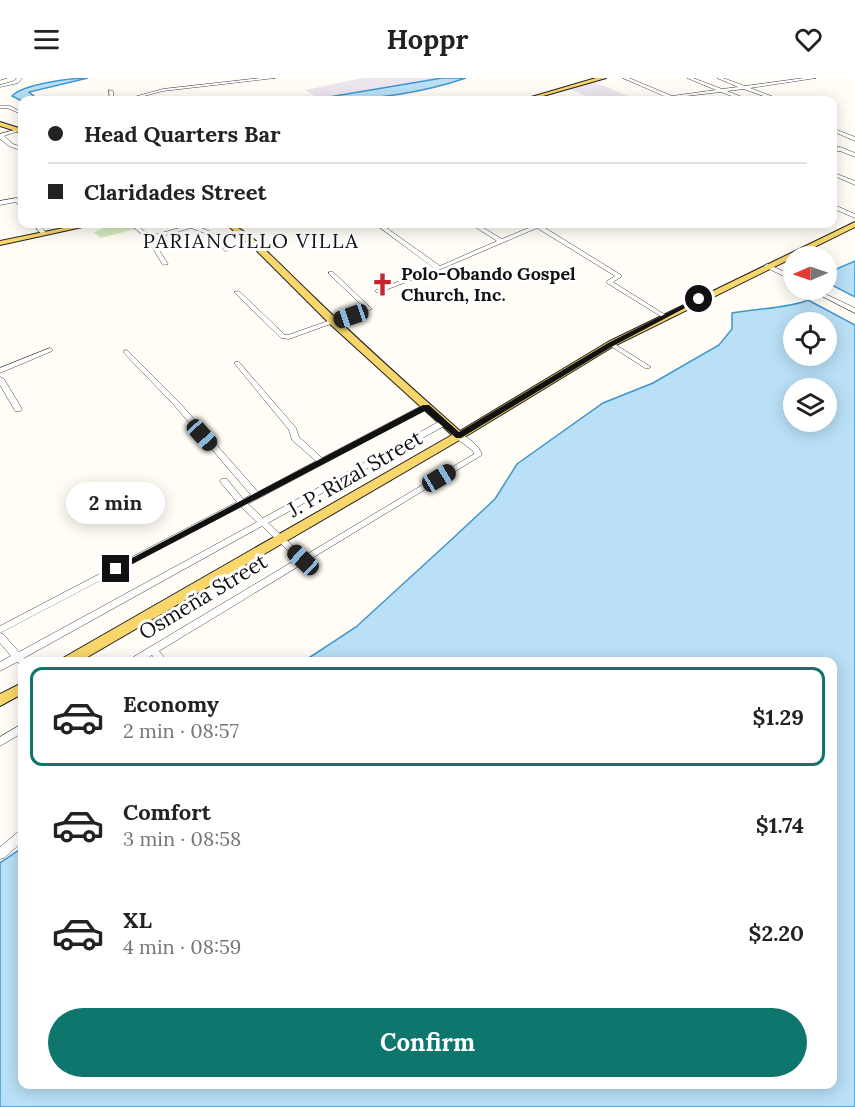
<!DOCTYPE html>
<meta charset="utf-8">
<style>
body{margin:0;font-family:Lora,serif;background:#f6f6f6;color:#222;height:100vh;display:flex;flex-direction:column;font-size:22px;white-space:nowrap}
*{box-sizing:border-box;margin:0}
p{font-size:20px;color:#767676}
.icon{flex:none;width:33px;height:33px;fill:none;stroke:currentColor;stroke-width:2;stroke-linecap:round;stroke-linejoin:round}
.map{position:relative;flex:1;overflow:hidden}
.details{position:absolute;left:18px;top:579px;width:819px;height:432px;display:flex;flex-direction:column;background:#fff;border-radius:12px;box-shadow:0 3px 15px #0003}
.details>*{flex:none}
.hud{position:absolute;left:18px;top:18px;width:819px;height:132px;border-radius:12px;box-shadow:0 3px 15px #0003;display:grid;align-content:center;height:132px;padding:0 30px;background:#fff}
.needle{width:39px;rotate:268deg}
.controls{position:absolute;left:783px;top:168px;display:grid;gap:12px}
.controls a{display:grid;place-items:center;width:54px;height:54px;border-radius:50%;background:#fff;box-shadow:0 3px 15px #0003;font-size:30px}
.end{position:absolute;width:27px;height:27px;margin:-14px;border:8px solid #111;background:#fff;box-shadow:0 0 0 3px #fff}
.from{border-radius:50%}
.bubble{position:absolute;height:42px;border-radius:21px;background:#fff;box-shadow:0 3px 15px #0003;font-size:20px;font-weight:800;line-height:42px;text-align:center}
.car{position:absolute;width:18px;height:36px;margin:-18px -9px;border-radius:8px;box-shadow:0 0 4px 2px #0007;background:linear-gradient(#222 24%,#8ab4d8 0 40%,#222 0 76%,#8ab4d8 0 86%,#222 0)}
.hud b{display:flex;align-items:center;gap:21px;height:57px;font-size:22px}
.hud b+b{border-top:2px solid #e0e0e0}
.hud i{width:15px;height:15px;background:#222}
ul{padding:10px 0 0;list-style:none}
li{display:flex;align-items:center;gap:18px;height:99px;margin:0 12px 9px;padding:0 18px;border:3px solid transparent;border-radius:12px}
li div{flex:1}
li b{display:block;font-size:22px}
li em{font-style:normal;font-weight:800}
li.on{border-color:#0f766e}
li>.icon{width:54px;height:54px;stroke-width:1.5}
.action{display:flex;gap:12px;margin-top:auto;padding:12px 30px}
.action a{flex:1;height:69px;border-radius:36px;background:#0f766e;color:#fff;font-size:24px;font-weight:800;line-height:69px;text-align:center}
header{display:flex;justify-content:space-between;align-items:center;height:78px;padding:0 30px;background:#fff;font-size:27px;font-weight:800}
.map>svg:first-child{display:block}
.industrial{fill:#eee6ef}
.green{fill:#d5ebbd}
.water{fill:#b9e0f7;stroke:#3f96cf;stroke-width:1.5;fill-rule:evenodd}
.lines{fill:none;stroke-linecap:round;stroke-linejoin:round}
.minor-casing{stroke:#444;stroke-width:1}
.major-casing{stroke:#222;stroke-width:2}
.minor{fill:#fff;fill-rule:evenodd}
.major{fill:#f9d66b;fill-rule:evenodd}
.route{fill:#111}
.labels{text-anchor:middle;stroke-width:6;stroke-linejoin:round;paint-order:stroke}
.far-poi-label{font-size:18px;font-weight:bold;fill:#111;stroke:#fff;text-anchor:start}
.far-quarter-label{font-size:20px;letter-spacing:1.5px;fill:#111;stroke:#fff}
.street-label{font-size:21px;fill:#111;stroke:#fff}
</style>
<header><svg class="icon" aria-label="menu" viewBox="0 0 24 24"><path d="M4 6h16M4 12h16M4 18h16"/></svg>Hoppr<svg class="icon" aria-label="heart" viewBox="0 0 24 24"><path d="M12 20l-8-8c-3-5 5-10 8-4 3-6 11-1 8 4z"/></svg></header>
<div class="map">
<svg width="855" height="1029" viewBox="0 0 855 1029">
<rect width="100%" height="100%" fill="#fffdf5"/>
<path class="industrial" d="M362 0H440L317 20 306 12Z
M594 4 638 22H596L569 11Z"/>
<path class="green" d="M98 146H130L135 151 100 160 94 154 102 151Z"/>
<path class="water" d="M88 0 29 14 39 22 22 23 12 18C23 6 71 0 88 0Z
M442 0H466C416 17 363 23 311 22Z
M855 183V219L826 204 827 195Z
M808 222 855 247V1029H0V785L22 770V1006H832V584L304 583 356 549 451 462 495 421 517 386 603 325 653 305 719 267 732 251V235C753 231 791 230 808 222ZM794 244H826V278H794ZM826 310V344H794V310Z"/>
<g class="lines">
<defs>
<path id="minor" d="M0 0H7L0 2Z
M17 0H22L18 5 0 9V7L14 3Z
M261 0H275L163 13 129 22H123L163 11Z
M623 0H629L672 18 716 12 687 0H693L722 11 738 9 717 0H723L745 8 804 0H816L750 10 779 21V22H774L744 11 727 13 747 21V22H742L721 14 651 22 653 21 666 19Z
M109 12 113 13 114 22H110Z
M0 28H10L21 34 19 35 7 30H0Z
M832 50 855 59V63L832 53Z
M18 51 22 52 4 58 13 66 22 69V73L9 68 0 61V56Z
M840 69 855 75V79L840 73 832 74V71Z
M832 94 855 103V107L832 97Z
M17 120 22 125V130L20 129 16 124 0 127V123Z
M832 126 855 136V140L832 130Z
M33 146H39L47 156 46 157H42Z
M130 146H136L150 158 194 146H202L201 147 197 148 211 154 230 172 225 173 207 156 191 150 152 161 168 186 163 187 147 161Z
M375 146H381L440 188 497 163 472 147 471 146H477L502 161 538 146H545L542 148 621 197V199L613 204 667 238 662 239 607 205V203L615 198 537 150 441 191 380 214H376V212L434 190Z
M767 186 794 198V203L765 189 764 188Z
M329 194H333L372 231 289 261 281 260 234 214 239 213 285 257H288L365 230 329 196Z
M810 212H817L855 230V235Z
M611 264 613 265 651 289 649 290H645L609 267V265Z
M50 270 53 272 52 273 0 295V290Z
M126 272 128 273 179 324 258 414 316 383 292 362 289 352 235 286V284H239L296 350 299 359 322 380 423 327H429L430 329 248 426 263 440 440 343H446V347L268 445 304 478 474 376 473 373 456 360V356C466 356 480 368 482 377L159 573 168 584H157L152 577 142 584H128L130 581 297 481 262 448 24 580 27 584H22V588L17 584 0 593V584L11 578 0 565V548L237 424 221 405 220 403 221 401H227L243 421 251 417 174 327 124 275V273ZM241 429 257 444 19 574 3 556 0 555Z
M0 299 4 301 22 331 21 333H15L14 331 0 307Z
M22 646V655L0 668V659Z
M22 753V764L4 780 0 781V769L18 754Z"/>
<path id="major" d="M596 0H606L529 22H521Z
M0 44 22 51V55L0 48Z
M855 144V149L614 268 463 360 79 584H62L63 580 452 357 330 246 257 173 226 146C242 146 267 174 279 185 337 243 398 298 460 353L608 264Z
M83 146H96L0 167V163Z
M192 146H215C210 150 195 150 192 146Z
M22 605V616L0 628V616Z"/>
</defs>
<use href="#minor" class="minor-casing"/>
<use href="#major" class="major-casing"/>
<use href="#minor" class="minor"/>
<use href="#major" class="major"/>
</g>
<path class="route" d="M697 220 702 221 613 268 461 360H456L425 333 119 493 116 494 111 491 423 327H429L459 354 608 265Z"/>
<defs>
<symbol id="church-bare" viewBox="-9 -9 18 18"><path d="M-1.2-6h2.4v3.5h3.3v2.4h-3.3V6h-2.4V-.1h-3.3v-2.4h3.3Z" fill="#c4262e" stroke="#fff" stroke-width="2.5" paint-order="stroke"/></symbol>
</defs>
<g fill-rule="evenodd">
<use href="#church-bare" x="366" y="190" width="33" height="33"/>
</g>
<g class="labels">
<g class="far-poi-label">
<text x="401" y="202">Polo-Obando Gospel<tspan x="401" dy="21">Church, Inc.</tspan></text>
</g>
<g class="far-quarter-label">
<text x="251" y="170">PARIANCILLO VILLA</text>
</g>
<g class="street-label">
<text transform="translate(355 396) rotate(-30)" y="7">J. P. Rizal Street</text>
<text transform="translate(203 519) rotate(-31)" y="7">Osmeña Street</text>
</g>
</g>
</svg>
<div class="controls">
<a><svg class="needle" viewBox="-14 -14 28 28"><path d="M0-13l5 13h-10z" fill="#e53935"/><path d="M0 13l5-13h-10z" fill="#767676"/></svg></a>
<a><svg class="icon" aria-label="locate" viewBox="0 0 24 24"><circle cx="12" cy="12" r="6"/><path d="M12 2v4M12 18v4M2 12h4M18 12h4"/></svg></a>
<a><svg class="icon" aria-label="layers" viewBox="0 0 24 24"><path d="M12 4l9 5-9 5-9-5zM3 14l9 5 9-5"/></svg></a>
</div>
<i class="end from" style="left:699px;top:221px"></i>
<i class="end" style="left:116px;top:491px"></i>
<div class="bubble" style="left:66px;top:404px;width:99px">2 min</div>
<i class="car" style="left:351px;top:238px;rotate:251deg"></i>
<i class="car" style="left:202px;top:357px;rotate:138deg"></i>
<i class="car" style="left:439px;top:400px;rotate:59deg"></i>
<i class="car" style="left:303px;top:482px;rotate:313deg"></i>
<div class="hud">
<b><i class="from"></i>Head Quarters Bar</b>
<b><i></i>Claridades Street</b>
</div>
<section class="details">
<ul>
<li class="on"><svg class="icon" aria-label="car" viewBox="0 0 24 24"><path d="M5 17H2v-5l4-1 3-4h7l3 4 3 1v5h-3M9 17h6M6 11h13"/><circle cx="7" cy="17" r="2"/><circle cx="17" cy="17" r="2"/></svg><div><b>Economy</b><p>2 min · 08:57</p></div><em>$1.29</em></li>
<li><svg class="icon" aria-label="car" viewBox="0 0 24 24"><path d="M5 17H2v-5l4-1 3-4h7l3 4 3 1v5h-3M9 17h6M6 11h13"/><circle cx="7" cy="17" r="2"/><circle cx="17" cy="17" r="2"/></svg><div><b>Comfort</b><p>3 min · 08:58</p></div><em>$1.74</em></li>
<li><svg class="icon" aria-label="car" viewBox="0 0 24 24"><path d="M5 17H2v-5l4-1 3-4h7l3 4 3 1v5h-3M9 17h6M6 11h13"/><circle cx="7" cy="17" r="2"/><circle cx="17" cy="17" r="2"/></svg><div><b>XL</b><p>4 min · 08:59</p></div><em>$2.20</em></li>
</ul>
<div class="action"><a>Confirm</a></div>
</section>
</div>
